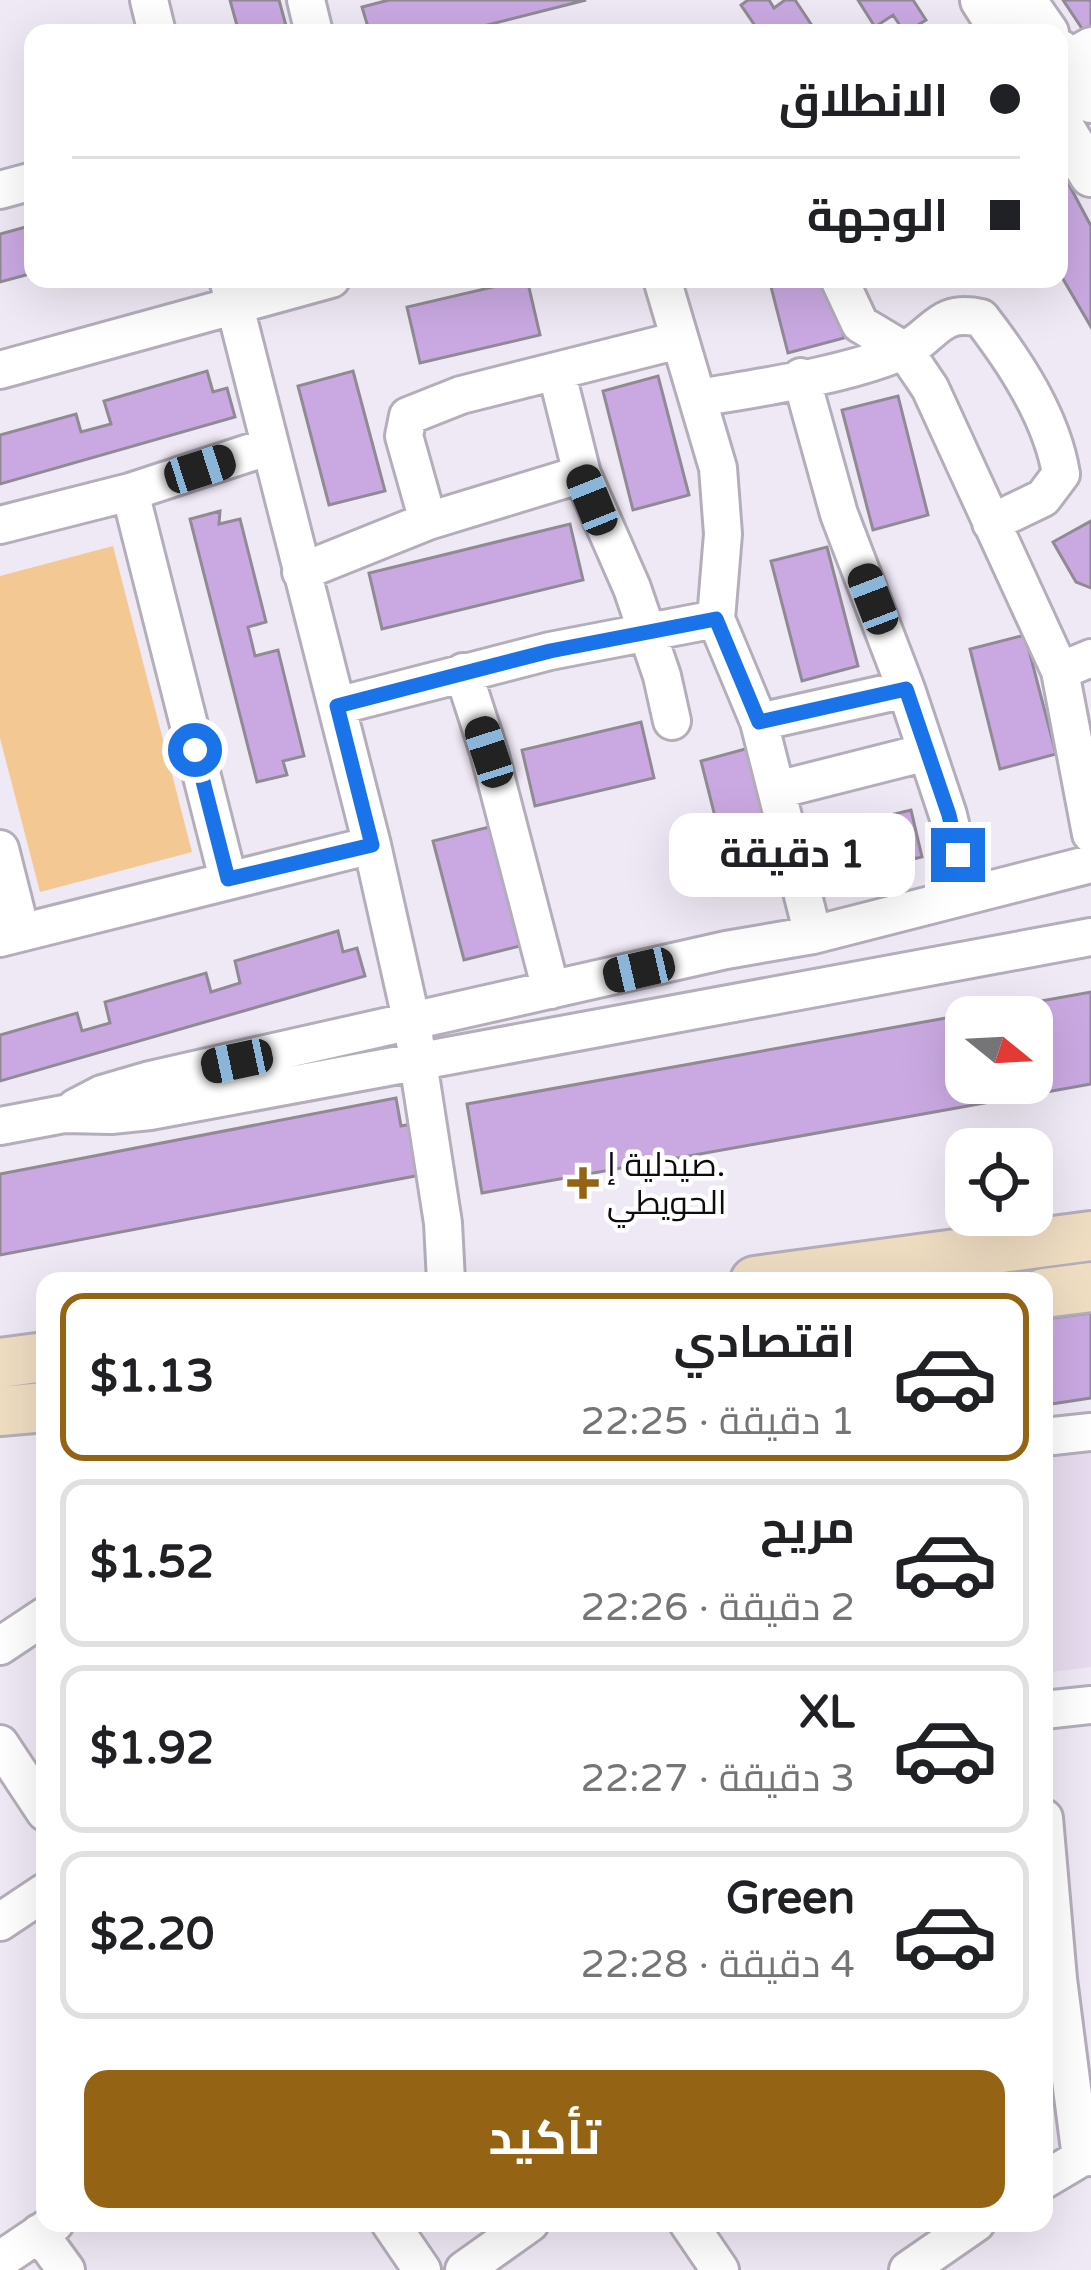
<!DOCTYPE html>
<html lang="ar">
<meta charset="utf-8">
<style>
body{margin:0;font-family:"Varela Round",Cairo,sans-serif;background:#f2f2f2;color:#202124;direction:rtl;height:100vh;display:flex;flex-direction:column;font-size:45px;white-space:nowrap}
*{box-sizing:border-box;margin:0}
p{font-size:39px;color:#757577}
.icon{flex:none;width:66px;height:66px;fill:none;stroke:currentColor;stroke-width:2;stroke-linecap:round;stroke-linejoin:round}
.map{position:relative;flex:1;overflow:hidden;direction:ltr}
.sheet{position:absolute;left:36px;top:1272px;width:1017px;height:960px;display:flex;flex-direction:column;background:#fff;border-radius:24px;box-shadow:0 12px 48px #0002;direction:rtl}
.sheet>*{flex:none}
.banner{position:absolute;left:24px;top:24px;width:1044px;height:264px;border-radius:24px;box-shadow:0 12px 48px #0002;direction:rtl;display:grid;align-content:center;height:264px;padding:0 48px;background:#fff}
.needle{width:78px;rotate:108deg}
.tools{position:absolute;left:945px;top:996px;display:grid;gap:24px}
.tools a{display:grid;place-items:center;width:108px;height:108px;border-radius:24px;background:#fff;box-shadow:0 12px 48px #0002;font-size:60px}
.end{position:absolute;width:54px;height:54px;margin:-27px;border:15px solid #1a73e8;background:#fff;box-shadow:0 0 0 6px #fff}
.from{border-radius:50%}
.bubble{position:absolute;height:84px;border-radius:24px;background:#fff;box-shadow:0 12px 48px #0002;font-size:39px;font-weight:700;line-height:84px;text-align:center;direction:rtl}
.car{position:absolute;width:36px;height:72px;margin:-36px -18px;border-radius:15px;box-shadow:0 0 9px 3px #0007;background:linear-gradient(#222 24%,#8ab4d8 0 40%,#222 0 76%,#8ab4d8 0 86%,#222 0)}
.banner b{display:flex;align-items:center;gap:42px;height:114px;font-size:45px}
.banner b+b{border-top:3px solid #e0e0e0}
.banner i{width:30px;height:30px;background:#202124}
ul{padding:21px 0 0;list-style:none}
li{display:flex;align-items:center;gap:36px;height:168px;margin:0 24px 18px;padding:0 24px;border:6px solid #e0e0e0;border-radius:24px}
li div{flex:1}
li b{display:block;font-size:45px}
li em{font-style:normal;font-weight:700}
li.on{border-color:#946414}
li>.icon{width:108px;height:108px;stroke-width:1.5}
.action{display:flex;gap:24px;margin-top:auto;padding:24px 48px}
.action a{flex:1;height:138px;border-radius:24px;background:#946414;color:#fff;font-size:48px;font-weight:700;line-height:138px;text-align:center}
.map>svg:first-child{display:block}
.built{fill:#e7dcef}
.green{fill:#f3c892}
.building{fill:#caa9e2;stroke:#908a95;stroke-width:3;fill-rule:evenodd}
.lines{fill:none;stroke-linecap:round;stroke-linejoin:round}
.minor-casing{stroke:#b4aeba;stroke-width:42}
.tertiary-casing{stroke:#b4aeba;stroke-width:48}
.secondary-casing{stroke:#b4aeba;stroke-width:54}
.minor{stroke:#fff;stroke-width:36}
.tertiary{stroke:#fff;stroke-width:42}
.secondary{stroke:#efddc2;stroke-width:48}
.route{stroke:#1a73e8;stroke-width:15}
.poi-dot{fill:#946414;stroke:#fff;stroke-width:4.5}
.labels{text-anchor:middle;stroke-width:9;stroke-linejoin:round;paint-order:stroke}
.poi-label{font-size:33px;fill:#0f0c10;stroke:#fff;text-anchor:start}
</style>
<div class="map">
<svg width="1091" height="2270" viewBox="0 0 1091 2270">
<rect width="100%" height="100%" fill="#efe9f5"/>
<path class="built" d="M1091 1441V1667L1044 1673V1446Z"/>
<path class="green" d="M113 546 192 852 40 892 0 738V576Z"/>
<path class="building" d="M230 0H279L288 33H239Z
M389 0H586L456 33H356L354 26 368 27 362 7Z
M748 0H769L774 8 785 0H795L817 33H760L741 5Z
M858 0H913L926 20 905 33 893 15 875 27Z
M1063 0H1091V25L1083 30Z
M1059 166 1091 226V327L1059 272Z
M33 225V273L0 282V234Z
M527 279 540 335 420 363 407 307Z
M769 279H829L844 338 788 353Z
M207 371 213 392 227 388 235 417 0 484V435L76 414 81 432 111 424 104 401Z
M353 371 385 491 329 505 298 386Z
M658 376 689 495 633 510 603 391Z
M898 396 928 515 873 530 842 410Z
M220 511 219 524 240 519 266 622 248 627 255 656 278 650 304 756 283 761 287 775 257 782 190 519Z
M1091 521V588L1076 582 1053 542Z
M570 524 583 580 382 629 369 573Z
M827 547 858 666 802 681 771 561Z
M1025 635 1056 754 1000 769 970 649Z
M641 722 654 778 535 806 522 750Z
M756 746 787 866 731 880 701 761Z
M911 810 922 857 821 881 810 834Z
M489 827 520 946 464 960 433 841Z
M338 931 343 952 357 948 365 976 0 1081V1035L77 1013 82 1031 110 1023 105 1002 206 973 211 992 240 983 235 961Z
M1091 992V1084L482 1193 467 1104ZM966 1017H1032V1083H966Z
M396 1098 401 1126 422 1122 431 1173 0 1255V1174Z
M1091 1313V1398L1045 1405 1044 1319Z"/>
<g class="lines">
<defs>
<path id="minor" d="M149 0 157 33
M306 0 314 33
M1059 64 1091 46
M0 190 33 181
M228 279 372 845 412 1023 443 1223 446 1281
M662 279 718 468 723 534 716 619 759 722 813 935
M839 279 860 324 905 351 930 388 1060 671
M0 370 331 279
M557 374 582 474 632 588 662 676 672 721
M801 377 839 514 906 689 948 815 967 895
M700 398C762 387 842 376 900 352 935 338 936 308 981 318 1016 363 1052 418 1061 474L1043 498 991 523
M130 492 228 879
M428 521 404 436 408 416 461 395 679 340
M0 525 130 492 270 446
M301 572 428 521 582 474
M1091 658 1060 671 1091 834
M463 672 489 752 551 990
M337 706 550 651 716 619
M759 722 906 689
M777 790 927 752
M0 849 21 932
M0 938 372 845
M75 1108 102 1094 150 1080 726 950 813 935 1091 864
M0 1126 64 1114 111 1115 150 1111 1091 937
M1044 1437 1091 1432
M0 1646 45 1616
M1044 1710 1091 1705
M0 1744 45 1812
M1044 1818 1058 1979 1081 2158
M0 1922 45 1892
M1044 2180 1081 2158 1091 2157
M390 2223 422 2270
M688 2223 720 2270
M39 2233 66 2270
M0 2260 55 2223
M464 2270 530 2223
M908 2270 976 2223"/>
<path id="tertiary" d="M982 0 1003 33
M1024 0 1047 33
M1059 51 1091 101
M1059 122 1091 175"/>
<path id="secondary" d="M755 1281 1091 1236
M1044 1293 1091 1287
M0 1363 45 1357
M0 1411 45 1407"/>
</defs>
<use href="#minor" class="minor-casing"/>
<use href="#tertiary" class="tertiary-casing"/>
<use href="#secondary" class="secondary-casing"/>
<use href="#minor" class="minor"/>
<use href="#tertiary" class="tertiary"/>
<use href="#secondary" class="secondary"/>
</g>
<g class="lines">
<path class="route" d="M195 750 228 879 372 845 337 706 550 651 716 619 759 722 906 689 949 815 958 855"/>
</g>
<path class="poi-dot" d="M577 1165h12v12h12v12h-12v12h-12v-12h-12v-12h12z"/>
<g class="labels">
<g class="poi-label">
<text x="607" y="1176">صيدلية إ.<tspan x="607" dy="38">الحويطي</tspan></text>
</g>
</g>
</svg>
<div class="tools">
<a><svg class="needle" viewBox="-14 -14 28 28"><path d="M0-13l5 13h-10z" fill="#e53935"/><path d="M0 13l5-13h-10z" fill="#757577"/></svg></a>
<a><svg class="icon" aria-label="locate" viewBox="0 0 24 24"><circle cx="12" cy="12" r="6"/><path d="M12 2v4M12 18v4M2 12h4M18 12h4"/></svg></a>
</div>
<i class="end from" style="left:195px;top:750px"></i>
<i class="end" style="left:958px;top:855px"></i>
<div class="bubble" style="left:669px;top:813px;width:246px">1 دقيقة</div>
<i class="car" style="left:200px;top:469px;rotate:72deg"></i>
<i class="car" style="left:592px;top:500px;rotate:338deg"></i>
<i class="car" style="left:873px;top:599px;rotate:339deg"></i>
<i class="car" style="left:489px;top:752px;rotate:342deg"></i>
<i class="car" style="left:639px;top:970px;rotate:257deg"></i>
<i class="car" style="left:237px;top:1061px;rotate:258deg"></i>
<div class="banner">
<b><i class="from"></i>الانطلاق</b>
<b><i></i>الوجهة</b>
</div>
<section class="sheet">
<ul>
<li class="on"><svg class="icon" aria-label="car" viewBox="0 0 24 24"><path d="M5 17H2v-5l4-1 3-4h7l3 4 3 1v5h-3M9 17h6M6 11h13"/><circle cx="7" cy="17" r="2"/><circle cx="17" cy="17" r="2"/></svg><div><b>اقتصادي</b><p>1 دقيقة · 22:25</p></div><em>$1.13</em></li>
<li><svg class="icon" aria-label="car" viewBox="0 0 24 24"><path d="M5 17H2v-5l4-1 3-4h7l3 4 3 1v5h-3M9 17h6M6 11h13"/><circle cx="7" cy="17" r="2"/><circle cx="17" cy="17" r="2"/></svg><div><b>مريح</b><p>2 دقيقة · 22:26</p></div><em>$1.52</em></li>
<li><svg class="icon" aria-label="car" viewBox="0 0 24 24"><path d="M5 17H2v-5l4-1 3-4h7l3 4 3 1v5h-3M9 17h6M6 11h13"/><circle cx="7" cy="17" r="2"/><circle cx="17" cy="17" r="2"/></svg><div><b>XL</b><p>3 دقيقة · 22:27</p></div><em>$1.92</em></li>
<li><svg class="icon" aria-label="car" viewBox="0 0 24 24"><path d="M5 17H2v-5l4-1 3-4h7l3 4 3 1v5h-3M9 17h6M6 11h13"/><circle cx="7" cy="17" r="2"/><circle cx="17" cy="17" r="2"/></svg><div><b>Green</b><p>4 دقيقة · 22:28</p></div><em>$2.20</em></li>
</ul>
<div class="action"><a>تأكيد</a></div>
</section>
</div>
